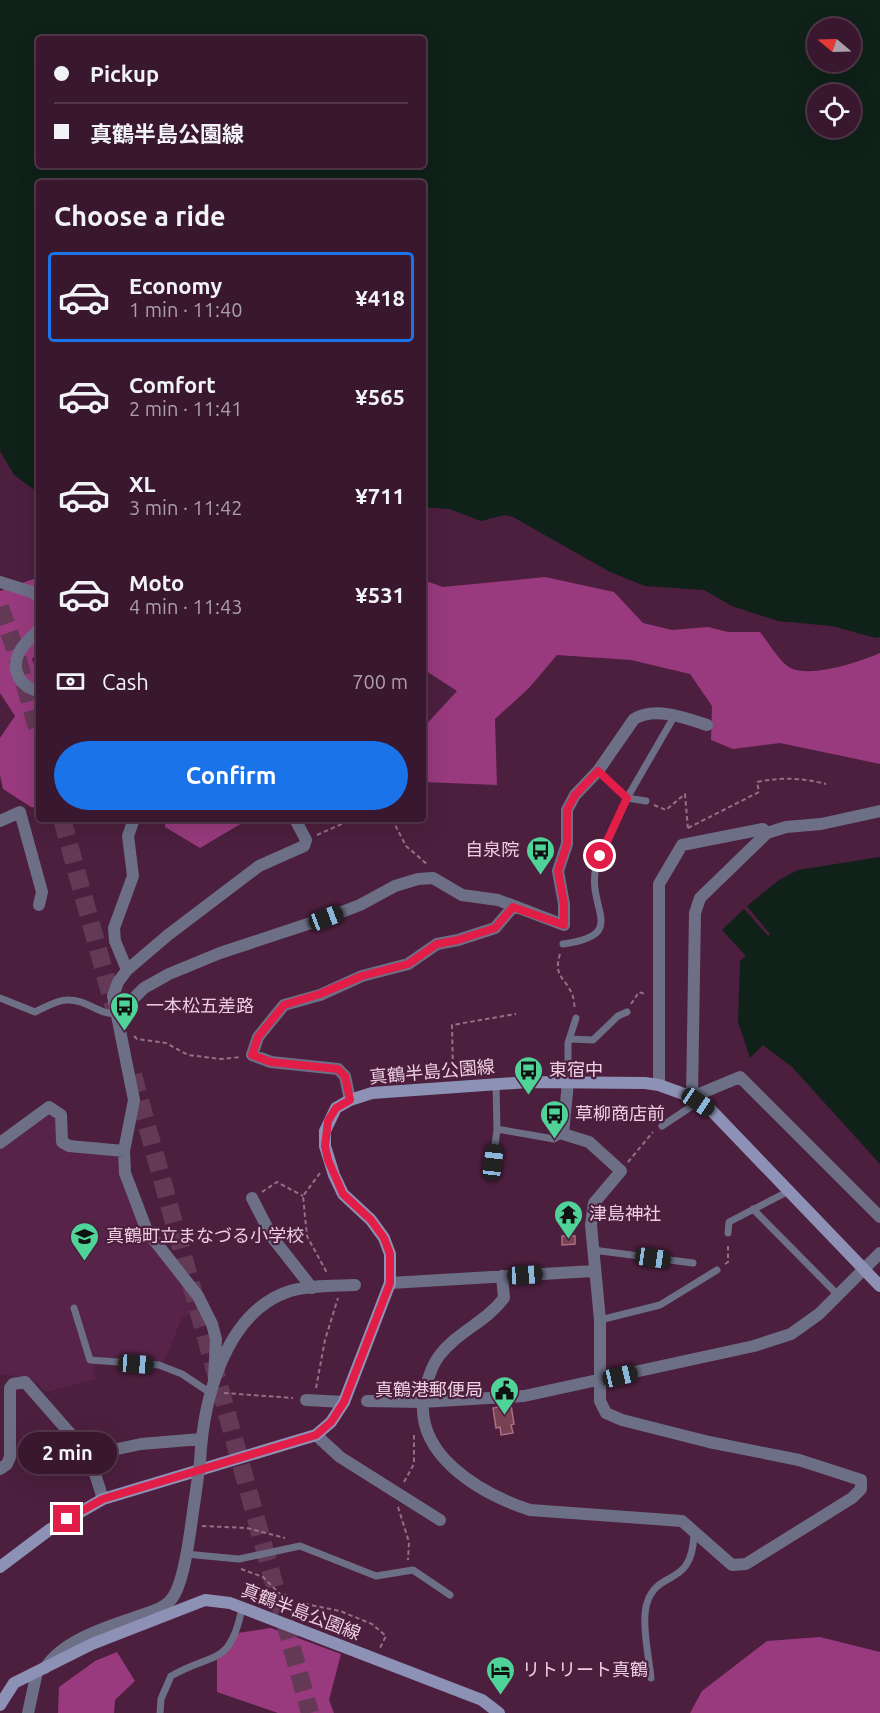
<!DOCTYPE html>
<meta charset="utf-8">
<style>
body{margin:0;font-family:Ubuntu,"Noto Sans JP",sans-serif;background:#44243a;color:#f1f3f6;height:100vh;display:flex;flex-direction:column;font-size:22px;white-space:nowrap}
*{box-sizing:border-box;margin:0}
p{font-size:20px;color:#ab9faa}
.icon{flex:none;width:33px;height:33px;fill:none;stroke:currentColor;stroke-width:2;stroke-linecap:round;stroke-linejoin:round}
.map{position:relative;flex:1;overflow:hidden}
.sheet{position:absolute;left:36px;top:180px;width:390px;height:642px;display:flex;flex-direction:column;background:#39172e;border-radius:6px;box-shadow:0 6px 24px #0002,0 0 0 2px #53364a}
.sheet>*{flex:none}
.top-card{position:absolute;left:36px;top:36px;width:390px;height:132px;border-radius:6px;box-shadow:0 6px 24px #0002,0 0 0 2px #53364a;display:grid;align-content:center;height:132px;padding:0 18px;background:#39172e}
.needle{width:39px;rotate:289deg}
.buttons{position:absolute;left:807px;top:18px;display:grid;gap:12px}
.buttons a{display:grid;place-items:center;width:54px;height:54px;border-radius:50%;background:#39172e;box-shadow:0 6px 24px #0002,0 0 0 2px #53364a;font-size:30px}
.end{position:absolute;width:27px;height:27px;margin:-14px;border:8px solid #e11d48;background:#fff;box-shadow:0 0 0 3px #fff}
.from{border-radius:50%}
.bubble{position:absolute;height:42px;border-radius:21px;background:#39172e;box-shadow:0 6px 24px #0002,0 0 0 2px #53364a;font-size:20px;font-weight:600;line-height:42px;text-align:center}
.car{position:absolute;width:18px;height:36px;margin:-18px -9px;border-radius:8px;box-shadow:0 0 4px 2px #0007;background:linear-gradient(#222 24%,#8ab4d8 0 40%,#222 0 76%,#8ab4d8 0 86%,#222 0)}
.top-card b{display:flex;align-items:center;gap:21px;height:57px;font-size:22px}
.top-card b+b{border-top:2px solid #53364a}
.top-card i{width:15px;height:15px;background:#f1f3f6}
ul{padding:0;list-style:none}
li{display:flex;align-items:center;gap:18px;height:90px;margin:0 12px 9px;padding:0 6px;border:3px solid transparent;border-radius:6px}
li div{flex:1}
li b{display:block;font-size:22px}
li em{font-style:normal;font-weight:600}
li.current{border-color:#1a73e8}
li>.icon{width:54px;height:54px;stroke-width:1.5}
h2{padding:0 18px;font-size:27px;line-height:72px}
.pay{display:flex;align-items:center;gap:15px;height:66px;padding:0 18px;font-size:22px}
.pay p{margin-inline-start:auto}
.button{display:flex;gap:12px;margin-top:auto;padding:12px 18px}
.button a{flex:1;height:69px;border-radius:36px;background:#1a73e8;color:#fff;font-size:24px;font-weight:600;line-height:69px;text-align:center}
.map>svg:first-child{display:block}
.built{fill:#572348}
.forest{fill:#983a7d}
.water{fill:#0f2118;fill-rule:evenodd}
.building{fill:#7a4153;stroke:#ac6f81;stroke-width:1.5}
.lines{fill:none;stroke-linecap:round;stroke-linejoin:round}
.highway-tunnel{stroke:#643956;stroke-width:18;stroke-dasharray:18 9;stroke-linecap:butt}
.path{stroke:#956f88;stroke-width:2;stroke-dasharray:4.5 3;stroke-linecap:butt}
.lane{stroke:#6c6f86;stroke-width:7}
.street{stroke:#6c6f86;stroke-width:12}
.secondary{stroke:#8d91b6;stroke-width:12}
.street-bridge{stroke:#6c6f86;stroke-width:12}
.route{stroke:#e11d48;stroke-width:8}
.labels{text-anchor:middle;stroke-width:4.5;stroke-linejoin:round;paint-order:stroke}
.poi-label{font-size:18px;fill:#edcfe1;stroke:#4c1f3e;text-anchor:start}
.street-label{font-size:18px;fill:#edcfe1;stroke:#4c1f3e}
</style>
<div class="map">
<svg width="880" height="1713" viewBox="0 0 880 1713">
<rect width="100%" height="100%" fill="#4c1f3e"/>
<path class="built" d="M48 1115 56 1118V1137L114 1153 123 1160 143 1228 202 1308 182 1318 164 1362 99 1363 93 1370 96 1379 47 1392 30 1378 0 1374V1148Z"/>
<path class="forest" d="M39 577V652L32 659 39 678V808L31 807 3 789 0 775V738L15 716 0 693V591Z
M545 577 614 592 643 623 672 630 708 627 728 632H760C768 642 776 656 786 665 803 681 860 662 880 653V764L780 743 733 749 711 740 712 706 690 674 631 660 557 655 529 688 495 719 497 785 423 782V728L457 691 423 669V580L443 587Z
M166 819H249L200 848 165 827Z
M271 1628 341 1654 329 1700 334 1713H278L217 1692V1659L231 1634Z
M820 1637 880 1652V1713H690L702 1691 767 1641Z
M117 1652 135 1681 115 1700 114 1713H58L59 1687 95 1661Z"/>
<path class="water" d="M0 0H880V637L876 638 832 626 778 621 732 606 704 590 645 586 610 572 513 517 505 515 481 521 449 509 423 507V183H39V493L14 475 0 451ZM818 28H850V62H818ZM39 39H423V165H39ZM818 94H850V128H818Z
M880 857V1164L792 1067 763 1045 750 1058 738 1022 740 961 746 956 722 930 744 909 768 936 770 934 747 906 779 880 798 870Z"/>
<path class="building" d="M562 1236H575V1244L562 1245Z
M511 1405 514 1424 511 1425 513 1433 501 1435 500 1427 496 1428 493 1408Z"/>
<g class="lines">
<path class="highway-tunnel" d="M0 607 15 649 39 735
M62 819 115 1011
M133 1075 310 1713"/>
<path class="path" d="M654 805 666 810 685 794 688 829
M392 819 406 846 428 865
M688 828 759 792 757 782C782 777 802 778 826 784
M317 835 353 819
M560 954C553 977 565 977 572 994 574 998 574 1005 575 1009
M631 1004 639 992 645 994
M134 1036 137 1039 166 1043 188 1055 221 1059 240 1057
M453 1074 452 1025 516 1014
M628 1162 653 1132
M320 1173 303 1196 307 1236 327 1273
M262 1192 277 1182 303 1196
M725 1264 728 1262V1243
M316 1388 325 1340 338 1298
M224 1393 293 1398
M404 1482 414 1464V1434
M398 1507 409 1542 408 1560
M202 1526 247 1528 285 1538
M241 1569 263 1577 286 1600 340 1611 372 1624 386 1636 380 1648"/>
<path class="lane" d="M598 771 627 798 646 801
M563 944C630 935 586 909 596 867L627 798 675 715
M0 998 35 1012C44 1008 56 1000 67 1000 86 999 99 1015 118 1014
M570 1039 593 1040 618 1016 627 1012
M568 1082V1043L576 1018
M662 1126 698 1102
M497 1129 554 1139 563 1134
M493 1162 497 1129 496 1084
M753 1209 839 1296
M728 1233 729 1222 787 1192
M593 1250 693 1263
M74 1308 90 1360 159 1365 182 1374 209 1392
M600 1320 660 1305 717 1270
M185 1554 239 1559 300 1546 376 1576 413 1570 450 1595
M651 1678C649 1658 641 1621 647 1603 658 1568 692 1589 694 1534
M160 1713 161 1699 171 1676C215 1651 230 1667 242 1608"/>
<path class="street" d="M0 582 32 592 39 598
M39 629C32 637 21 646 18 655 11 672 22 688 39 691
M880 811 821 824 786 827 767 833 700 898 695 913 692 1097 740 1077 880 1217
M0 821 20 812 42 892 39 905
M127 970 115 941 114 928 133 876 128 836 134 819
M118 1014 144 988 169 974 220 953 326 918 360 905 395 886 418 879 433 878 462 895 498 900 564 925V904L558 871 567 844V810L575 795 598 771 634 719C655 706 686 718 707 725
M659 1085V884L682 845 763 829 767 833
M350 1100 345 1076 338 1069 271 1062 252 1055 258 1037 284 1005 320 995 362 976 408 964 437 944 458 940 495 928 513 907
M0 1143 49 1107 61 1115 62 1142 69 1146 124 1151
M252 1198 272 1237 312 1288
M502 1276 504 1298C486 1322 457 1332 439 1356 432 1365 428 1378 425 1390 410 1453 479 1493 530 1510L682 1521 732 1565 746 1564 852 1498 861 1489V1480L799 1460 709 1442 622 1420 606 1413 600 1401V1320L591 1225 594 1203 621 1171 589 1142 563 1134 568 1082
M390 1283 594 1271
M214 1379 216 1339 212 1324 198 1296 147 1231 125 1173 124 1151 134 1100 113 996 118 982 127 970 168 935 259 866 304 846 306 840 295 819
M306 1400 344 1402
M367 1401 422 1402 524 1396 754 1346 791 1334 819 1314 880 1253
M316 1435 340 1457 440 1520
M89 1455 141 1444 201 1439
M200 1462C203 1402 224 1312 290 1291 310 1285 334 1286 355 1285
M0 1469 7 1464 10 1457V1388L13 1384 25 1382 89 1455 103 1499
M45 1668C65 1638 109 1627 141 1615 152 1611 166 1608 173 1597 186 1577 191 1523 195 1498
M28 1713 37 1672"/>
<path class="secondary" d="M0 1567 49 1530 103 1499 316 1435 331 1422 344 1402 390 1283V1254L384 1238 371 1220 343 1194 334 1175 325 1146V1131L336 1108 350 1100 372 1093 528 1082 645 1083 659 1085 692 1097 710 1109 880 1286
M0 1705 14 1683 92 1644 205 1600 230 1603 482 1700 499 1713"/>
<path class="street-bridge" d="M195 1498 200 1462"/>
</g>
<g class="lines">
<path class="route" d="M67 1519 103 1499 316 1435 331 1422 344 1402 390 1283V1254L384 1238 371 1220 343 1194 328 1160 325 1146 328 1121 336 1108 350 1100 345 1076 338 1069 271 1062 252 1055 258 1037 284 1005 320 994 362 976 408 964 437 944 458 940 495 928 513 907 564 925V904L558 871 567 844V810L575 795 598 771 627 798 600 856"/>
</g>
<defs>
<symbol id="bus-pin" viewBox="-11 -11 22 30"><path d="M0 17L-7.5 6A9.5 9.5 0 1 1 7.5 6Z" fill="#50d398" stroke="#4c1f3e"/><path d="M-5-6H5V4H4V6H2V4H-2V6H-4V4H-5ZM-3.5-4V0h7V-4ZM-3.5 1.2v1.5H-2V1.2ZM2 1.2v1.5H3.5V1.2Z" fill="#111"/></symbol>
<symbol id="temple-pin" viewBox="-11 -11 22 30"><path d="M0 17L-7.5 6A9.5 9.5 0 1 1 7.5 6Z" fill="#50d398" stroke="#4c1f3e"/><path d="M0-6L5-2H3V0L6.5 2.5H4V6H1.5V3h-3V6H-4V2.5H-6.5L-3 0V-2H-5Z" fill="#111"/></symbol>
<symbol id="school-pin" viewBox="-11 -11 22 30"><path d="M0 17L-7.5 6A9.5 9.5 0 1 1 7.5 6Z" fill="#50d398" stroke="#4c1f3e"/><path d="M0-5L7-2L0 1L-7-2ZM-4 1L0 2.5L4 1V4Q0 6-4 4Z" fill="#111"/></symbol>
<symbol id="civic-pin" viewBox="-11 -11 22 30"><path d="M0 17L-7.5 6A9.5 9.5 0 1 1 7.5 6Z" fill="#50d398" stroke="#4c1f3e"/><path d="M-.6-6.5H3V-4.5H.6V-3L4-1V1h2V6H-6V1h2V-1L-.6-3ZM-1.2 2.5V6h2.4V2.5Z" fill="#111"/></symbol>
<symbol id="hotel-pin" viewBox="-11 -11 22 30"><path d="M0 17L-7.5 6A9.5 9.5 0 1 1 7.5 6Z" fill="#50d398" stroke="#4c1f3e"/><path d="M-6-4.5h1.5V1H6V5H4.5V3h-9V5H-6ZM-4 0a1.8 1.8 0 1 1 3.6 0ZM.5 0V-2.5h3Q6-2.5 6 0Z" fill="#111"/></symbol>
</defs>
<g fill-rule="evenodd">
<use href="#bus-pin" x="524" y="834" width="33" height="45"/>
<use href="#bus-pin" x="108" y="990" width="33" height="45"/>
<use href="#bus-pin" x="512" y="1054" width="33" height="45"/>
<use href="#bus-pin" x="538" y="1098" width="33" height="45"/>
<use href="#temple-pin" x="552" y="1198" width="33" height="45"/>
<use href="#school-pin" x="68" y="1220" width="33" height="45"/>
<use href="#civic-pin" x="488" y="1374" width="33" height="45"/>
<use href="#hotel-pin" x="484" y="1654" width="33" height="45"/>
</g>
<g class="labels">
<g class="poi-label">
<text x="519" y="856" text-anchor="end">自泉院</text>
<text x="146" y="1012">一本松五差路</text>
<text x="549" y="1076">東宿中</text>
<text x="575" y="1120">草柳商店前</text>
<text x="589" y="1220">津島神社</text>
<text x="106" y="1242">真鶴町立まなづる小学校</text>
<text x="483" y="1396" text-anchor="end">真鶴港郵便局</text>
<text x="522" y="1676">リトリート真鶴</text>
</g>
<g class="street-label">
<text transform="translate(432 1072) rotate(-5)" y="6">真鶴半島公園線</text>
<text transform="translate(301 1612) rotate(21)" y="6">真鶴半島公園線</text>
</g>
</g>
</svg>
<div class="buttons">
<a><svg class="needle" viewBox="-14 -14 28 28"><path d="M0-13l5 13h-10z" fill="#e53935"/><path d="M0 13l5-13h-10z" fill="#ab9faa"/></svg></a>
<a><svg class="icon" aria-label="locate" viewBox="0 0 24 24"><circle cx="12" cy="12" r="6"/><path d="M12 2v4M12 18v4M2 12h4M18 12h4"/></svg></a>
</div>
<i class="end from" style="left:600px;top:856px"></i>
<i class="end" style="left:67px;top:1519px"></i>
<div class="bubble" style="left:18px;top:1432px;width:99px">2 min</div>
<i class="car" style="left:326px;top:918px;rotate:69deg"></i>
<i class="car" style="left:698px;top:1102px;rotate:124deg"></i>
<i class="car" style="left:493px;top:1162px;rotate:7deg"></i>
<i class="car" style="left:653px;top:1258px;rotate:98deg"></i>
<i class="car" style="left:525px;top:1275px;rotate:87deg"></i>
<i class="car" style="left:136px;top:1364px;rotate:94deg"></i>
<i class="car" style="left:620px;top:1376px;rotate:77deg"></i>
<div class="top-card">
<b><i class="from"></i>Pickup</b>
<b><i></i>真鶴半島公園線</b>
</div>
<section class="sheet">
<h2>Choose a ride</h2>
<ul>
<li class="current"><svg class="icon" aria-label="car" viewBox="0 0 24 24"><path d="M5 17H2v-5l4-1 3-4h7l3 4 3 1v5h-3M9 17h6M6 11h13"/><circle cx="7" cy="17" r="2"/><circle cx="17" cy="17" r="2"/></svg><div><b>Economy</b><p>1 min · 11:40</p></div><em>¥418</em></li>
<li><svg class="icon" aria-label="car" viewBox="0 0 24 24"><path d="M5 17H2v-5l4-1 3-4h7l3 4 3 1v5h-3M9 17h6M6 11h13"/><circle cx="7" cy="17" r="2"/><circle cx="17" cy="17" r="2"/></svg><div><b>Comfort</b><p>2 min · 11:41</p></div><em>¥565</em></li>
<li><svg class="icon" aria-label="car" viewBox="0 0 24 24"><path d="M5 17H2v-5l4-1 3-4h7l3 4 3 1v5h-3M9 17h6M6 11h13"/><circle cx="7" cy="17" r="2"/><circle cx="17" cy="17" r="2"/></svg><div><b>XL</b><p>3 min · 11:42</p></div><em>¥711</em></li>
<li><svg class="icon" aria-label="car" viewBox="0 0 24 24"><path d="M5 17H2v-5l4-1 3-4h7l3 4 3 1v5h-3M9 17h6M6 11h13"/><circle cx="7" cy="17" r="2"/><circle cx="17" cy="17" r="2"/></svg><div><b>Moto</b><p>4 min · 11:43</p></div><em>¥531</em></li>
</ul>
<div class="pay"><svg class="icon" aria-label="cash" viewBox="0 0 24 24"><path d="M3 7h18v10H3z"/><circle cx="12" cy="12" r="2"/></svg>Cash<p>700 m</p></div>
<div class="button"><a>Confirm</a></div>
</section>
</div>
